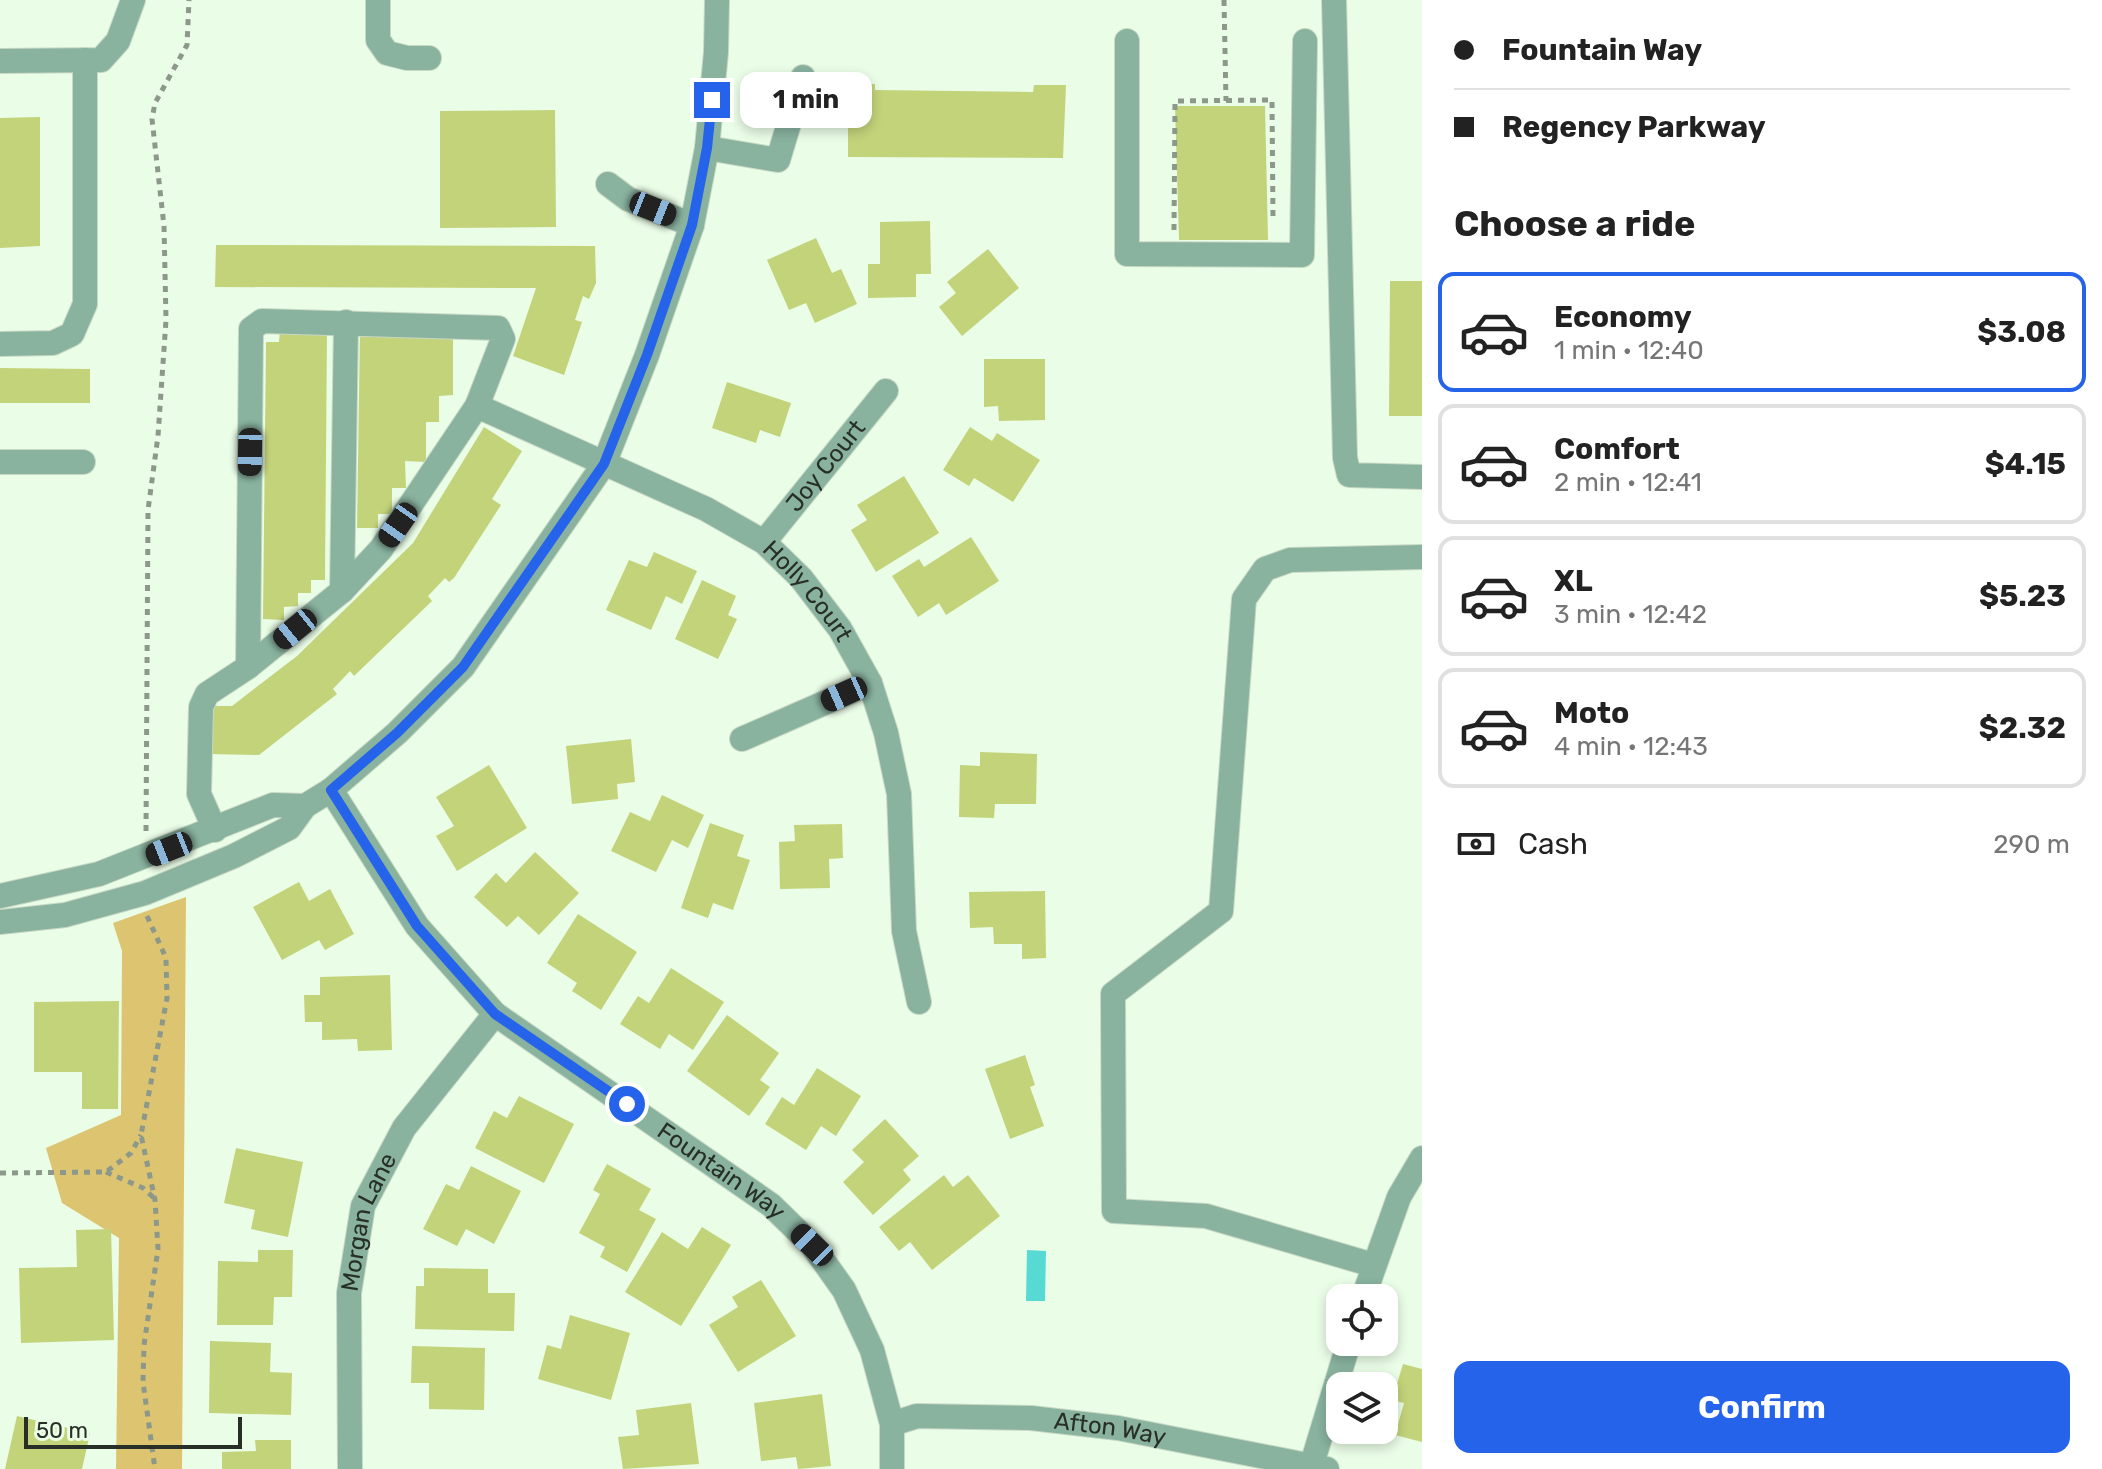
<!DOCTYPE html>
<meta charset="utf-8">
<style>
body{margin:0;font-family:Rubik,sans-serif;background:#f2f2f2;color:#222;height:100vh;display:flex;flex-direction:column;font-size:30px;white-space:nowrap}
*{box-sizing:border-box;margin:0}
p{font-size:26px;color:#767676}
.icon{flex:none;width:44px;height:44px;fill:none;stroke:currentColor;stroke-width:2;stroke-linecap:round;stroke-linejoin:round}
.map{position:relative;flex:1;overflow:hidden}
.sheet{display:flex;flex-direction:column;background:#fff;width:680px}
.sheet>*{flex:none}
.hud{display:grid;align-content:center;height:176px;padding:0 32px;background:#fff}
.tools{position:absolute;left:1326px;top:1284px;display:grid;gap:16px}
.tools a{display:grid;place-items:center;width:72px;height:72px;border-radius:16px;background:#fff;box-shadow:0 4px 12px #0003;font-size:40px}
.scale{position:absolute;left:24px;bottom:20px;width:218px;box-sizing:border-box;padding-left:8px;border:4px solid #282f27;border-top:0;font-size:22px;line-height:28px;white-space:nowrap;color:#282f27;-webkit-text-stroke:6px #eafde7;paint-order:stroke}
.end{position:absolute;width:36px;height:36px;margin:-18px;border:10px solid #2563eb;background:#fff;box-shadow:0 0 0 4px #fff}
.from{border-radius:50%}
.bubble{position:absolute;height:56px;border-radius:16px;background:#fff;box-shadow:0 4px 12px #0003;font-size:26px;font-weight:700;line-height:56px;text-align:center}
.car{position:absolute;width:24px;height:48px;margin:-24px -12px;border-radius:10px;box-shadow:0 0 6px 2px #0007;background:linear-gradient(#222 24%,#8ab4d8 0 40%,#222 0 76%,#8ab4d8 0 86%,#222 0)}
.hud b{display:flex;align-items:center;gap:28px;height:76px;font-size:30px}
.hud b+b{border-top:2px solid #e0e0e0}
.hud i{width:20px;height:20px;background:#222}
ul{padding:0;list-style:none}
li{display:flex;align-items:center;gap:24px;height:120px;margin:0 16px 12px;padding:0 16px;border:4px solid #e0e0e0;border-radius:16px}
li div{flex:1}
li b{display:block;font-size:30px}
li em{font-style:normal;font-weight:700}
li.on{border-color:#2563eb}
li>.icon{width:72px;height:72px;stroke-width:1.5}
h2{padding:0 32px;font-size:36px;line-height:96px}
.pay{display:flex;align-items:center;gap:20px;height:88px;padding:0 32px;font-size:30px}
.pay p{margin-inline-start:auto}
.cta{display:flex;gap:16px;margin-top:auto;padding:16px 32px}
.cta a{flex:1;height:92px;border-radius:16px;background:#2563eb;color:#fff;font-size:32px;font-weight:700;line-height:92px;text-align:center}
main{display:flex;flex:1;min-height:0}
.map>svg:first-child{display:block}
.green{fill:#ddc471}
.water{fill:#58dad4}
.building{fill:#c3d37a}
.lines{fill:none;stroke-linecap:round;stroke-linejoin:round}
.minor-casing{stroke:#c7d8c4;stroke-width:26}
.path{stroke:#8c998a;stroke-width:5;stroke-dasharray:6 6;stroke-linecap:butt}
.minor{stroke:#89b29f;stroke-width:24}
.route{stroke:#2563eb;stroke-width:10}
.labels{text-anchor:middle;stroke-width:7;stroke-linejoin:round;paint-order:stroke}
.street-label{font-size:24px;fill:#282f27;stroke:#eafde7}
</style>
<main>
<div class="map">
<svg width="1422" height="1469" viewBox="0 0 1422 1469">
<rect width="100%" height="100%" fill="#eafde7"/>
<path class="green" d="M186 897 182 1469H116L119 1238 62 1203 46 1148 121 1115 122 951 113 923Z"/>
<path class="water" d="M1027 1250 1046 1251 1045 1301H1026Z"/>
<path class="building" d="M843 84H875V90L1033 92 1034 85H1066L1063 158 848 157V117H843Z
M1175 106H1265L1268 240H1179Z
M555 110 556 227 440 228V111Z
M40 117V246L0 248V118Z
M930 221 931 274H916V297L868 298V264H880V222Z
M816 238 832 273 841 269 857 304 815 323 806 303 789 310 767 260Z
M216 245 595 246 596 283 589 299 583 296 575 320 582 322 564 375 513 356 536 288 215 287Z
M988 249 1019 288 962 336 939 307 956 293 947 282Z
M1390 281H1422V416H1389Z
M280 329H327L325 580H311V593H298V606L284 607V620L263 619 266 342H279Z
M360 329 453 330V395L439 396V422H426V462L405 461 406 488H392V514H378V528H357Z
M984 359H1045V420L999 421 998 406 984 407Z
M0 368 90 369V403H0Z
M727 382 791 403 780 437 760 430 756 443 712 428Z
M484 427 522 451 492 499 501 505 454 578 449 582 445 578 428 596 432 601 354 676 350 671 333 689 337 694 259 755 209 754 210 706H232L297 656 413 543Z
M970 427 992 441 997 433 1040 460 1013 502 974 478 969 486 943 470Z
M904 476 939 533 876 572 851 530 867 520 857 505Z
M971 537 999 581 946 615 939 603 918 617 892 576 919 559 924 567Z
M654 552 697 571 682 604 666 596 651 630 606 610 629 560 647 567Z
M702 580 736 596 728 615 737 619 718 659 675 639Z
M631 739 635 782 617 784 618 799 572 804 566 746Z
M980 752 1037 754 1036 804H995L994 818 959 817 960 765 980 766Z
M489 765 527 828 457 871 436 836 454 826 436 797Z
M662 795 704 815 688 848 672 840 656 872 611 851 630 812 650 821Z
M710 823 744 835 737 856 750 860 733 910 713 903 708 918 681 908Z
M842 824 843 858 829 859 830 888 780 889 779 842 795 841 794 825Z
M535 852 579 893 539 935 518 916 507 927 474 897 496 873 506 883Z
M299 882 309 901 330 889 354 934 325 950 319 940 282 960 253 907Z
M1045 891 1046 958 1022 959V944H994L993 927 970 928 969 892Z
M578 914 637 952 601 1010 572 991 577 983 547 963Z
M671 968 724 1002 693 1050 669 1034 660 1049 620 1024 638 996 649 1003Z
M390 975 392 1050 358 1051 357 1039 322 1040V1022H305L304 995H320V977Z
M119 1001 118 1109H82V1072H34V1002Z
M727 1015 779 1053 760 1080 770 1087 749 1116 687 1071Z
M1025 1055 1035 1085 1030 1087 1044 1126 1010 1139 985 1069Z
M817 1068 861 1096 836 1136 821 1126 806 1150 765 1124 782 1097 794 1105Z
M519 1096 574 1124 544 1183 475 1148 494 1111 507 1118Z
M885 1119 919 1156 903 1170 911 1180 873 1215 843 1182 864 1162 852 1150Z
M236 1148 303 1162 288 1237 251 1229 255 1210 224 1203Z
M607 1164 651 1189 639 1210 656 1219 627 1272 600 1257 605 1247 579 1233 600 1194 593 1190Z
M471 1166 521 1191 494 1244 466 1229 457 1246 423 1229 446 1184 459 1190Z
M944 1175 953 1187 968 1175 1000 1216 932 1270 910 1242 899 1251 879 1227Z
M702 1227 731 1245 681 1326 625 1292 662 1232 688 1249Z
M111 1229 114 1340 21 1343 19 1268 77 1267 76 1230Z
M258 1250H293L292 1297H274L273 1325H217L218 1261 258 1262Z
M424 1268 488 1269V1293H515L514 1331 415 1329 416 1286H424Z
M761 1280 796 1336 738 1372 709 1325 738 1307 732 1297Z
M570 1315 630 1333 611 1400 538 1379 547 1345 561 1349Z
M210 1341 271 1343 270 1372 292 1373 291 1415 209 1413Z
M412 1346 485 1348 484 1410 429 1409V1383H411Z
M1403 1364 1422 1369V1442L1395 1435 1404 1403 1392 1400Z
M822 1394 831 1466 798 1469 796 1457 761 1461 754 1403Z
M691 1403 699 1464 623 1469 618 1437 639 1435 636 1410Z
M17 1416 90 1433 82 1469H5Z
M255 1440H291V1469H222V1452L256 1451Z"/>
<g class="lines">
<defs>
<g id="minor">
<path d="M378 0V40L387 53 407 58H429"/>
<path d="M1334 0 1345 458 1349 475 1422 477"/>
<path d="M1127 41V254L1302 255 1305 41"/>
<path d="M0 61 101 60 118 41 133 0"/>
<path d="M707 148 778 160 803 77"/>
<path d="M608 184 628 199 692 225"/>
<path d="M0 344 53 343 72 334 85 304V60"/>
<path d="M0 462H83"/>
<path id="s1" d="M764 542 886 391"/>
<path d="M342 591 346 322"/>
<path d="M248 667 251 329 262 321 498 328 503 339 477 406"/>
<path d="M742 739 870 683"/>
<path id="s2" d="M331 790 417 926 495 1014 771 1205 812 1245 844 1290 872 1350 892 1424V1469"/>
<path id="s3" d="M215 830 199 794 201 707 207 694 248 667 342 591 381 549 477 406 706 509 764 542 801 578 840 629 870 683 886 733 899 794 904 931 919 1002"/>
<path d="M0 896 99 874 273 805 305 806"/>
<path d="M0 922 65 915 145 893 234 856 289 828 305 806 331 790 397 733 463 667 604 464 647 355 692 225 707 148 716 52 717 0"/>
<path d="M1373 1265 1206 1216 1114 1211 1113 994 1221 911 1244 599 1265 569 1290 560 1422 557"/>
<path d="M1363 1298 1399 1197 1422 1158"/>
<path id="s4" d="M892 1424 917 1416 1031 1418 1118 1428 1327 1469"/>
<path d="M1312 1464 1349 1342"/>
<path id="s5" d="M350 1469 349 1293 363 1206 404 1128 495 1014"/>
</g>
</defs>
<use href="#minor" class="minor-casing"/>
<path class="path" d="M1224 0 1226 101
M1174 230 1175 101 1272 100 1273 220
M146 831 148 510 158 436 166 320 164 226 152 119 155 103 187 45 189 0
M147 916 166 958 167 998 141 1135 155 1200 158 1249 144 1345 143 1382 155 1469
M106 1172 143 1188 155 1199
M0 1173 106 1172 131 1153 141 1135"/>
<use href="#minor" class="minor"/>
</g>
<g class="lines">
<path class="route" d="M627 1104 495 1014 417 926 331 790 397 733 463 667 604 464 647 355 692 225 707 148 712 100"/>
</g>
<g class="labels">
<g class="street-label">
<text dy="8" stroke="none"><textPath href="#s1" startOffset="98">Joy Court</textPath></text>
<text dy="8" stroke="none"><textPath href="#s3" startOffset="924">Holly Court</textPath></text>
<text dy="8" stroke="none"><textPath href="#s2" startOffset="554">Fountain Way</textPath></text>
<text dy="8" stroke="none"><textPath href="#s5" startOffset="250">Morgan Lane</textPath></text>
<text dy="8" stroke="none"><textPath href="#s4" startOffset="220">Afton Way</textPath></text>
</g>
</g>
</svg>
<div class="tools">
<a><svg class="icon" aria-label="locate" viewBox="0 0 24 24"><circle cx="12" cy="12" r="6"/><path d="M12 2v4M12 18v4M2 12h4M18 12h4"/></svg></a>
<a><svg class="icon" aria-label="layers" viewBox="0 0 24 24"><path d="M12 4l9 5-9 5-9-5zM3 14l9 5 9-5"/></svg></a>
</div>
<div class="scale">50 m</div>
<i class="end from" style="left:627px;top:1104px"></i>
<i class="end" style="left:712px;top:100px"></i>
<div class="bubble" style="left:740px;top:72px;width:132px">1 min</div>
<i class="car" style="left:653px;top:209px;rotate:112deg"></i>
<i class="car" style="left:250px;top:452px;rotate:181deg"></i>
<i class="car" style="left:398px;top:525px;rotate:215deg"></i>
<i class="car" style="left:295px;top:629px;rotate:231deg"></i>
<i class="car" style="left:844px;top:694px;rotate:246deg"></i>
<i class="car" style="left:169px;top:849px;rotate:248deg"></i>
<i class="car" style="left:812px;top:1245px;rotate:314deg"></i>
</div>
<section class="sheet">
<div class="hud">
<b><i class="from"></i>Fountain Way</b>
<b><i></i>Regency Parkway</b>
</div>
<h2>Choose a ride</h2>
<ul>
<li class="on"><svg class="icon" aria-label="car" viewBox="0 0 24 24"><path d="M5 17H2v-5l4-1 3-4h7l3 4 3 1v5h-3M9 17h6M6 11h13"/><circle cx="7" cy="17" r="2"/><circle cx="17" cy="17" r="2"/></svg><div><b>Economy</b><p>1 min · 12:40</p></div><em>$3.08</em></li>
<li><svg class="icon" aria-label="car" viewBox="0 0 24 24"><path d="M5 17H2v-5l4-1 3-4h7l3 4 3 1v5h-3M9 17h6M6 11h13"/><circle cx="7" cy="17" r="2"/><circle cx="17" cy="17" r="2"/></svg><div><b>Comfort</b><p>2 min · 12:41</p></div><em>$4.15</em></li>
<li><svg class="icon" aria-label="car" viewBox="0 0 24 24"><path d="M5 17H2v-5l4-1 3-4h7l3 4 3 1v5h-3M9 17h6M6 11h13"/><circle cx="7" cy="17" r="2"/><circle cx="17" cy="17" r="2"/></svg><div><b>XL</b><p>3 min · 12:42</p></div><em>$5.23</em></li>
<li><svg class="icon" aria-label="car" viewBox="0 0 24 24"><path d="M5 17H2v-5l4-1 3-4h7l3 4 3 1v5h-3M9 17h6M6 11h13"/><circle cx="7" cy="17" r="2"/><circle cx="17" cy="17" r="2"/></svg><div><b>Moto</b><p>4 min · 12:43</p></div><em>$2.32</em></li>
</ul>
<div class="pay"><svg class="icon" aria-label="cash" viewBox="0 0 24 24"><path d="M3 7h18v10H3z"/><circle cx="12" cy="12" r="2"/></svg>Cash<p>290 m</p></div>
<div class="cta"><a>Confirm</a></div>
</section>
</main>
